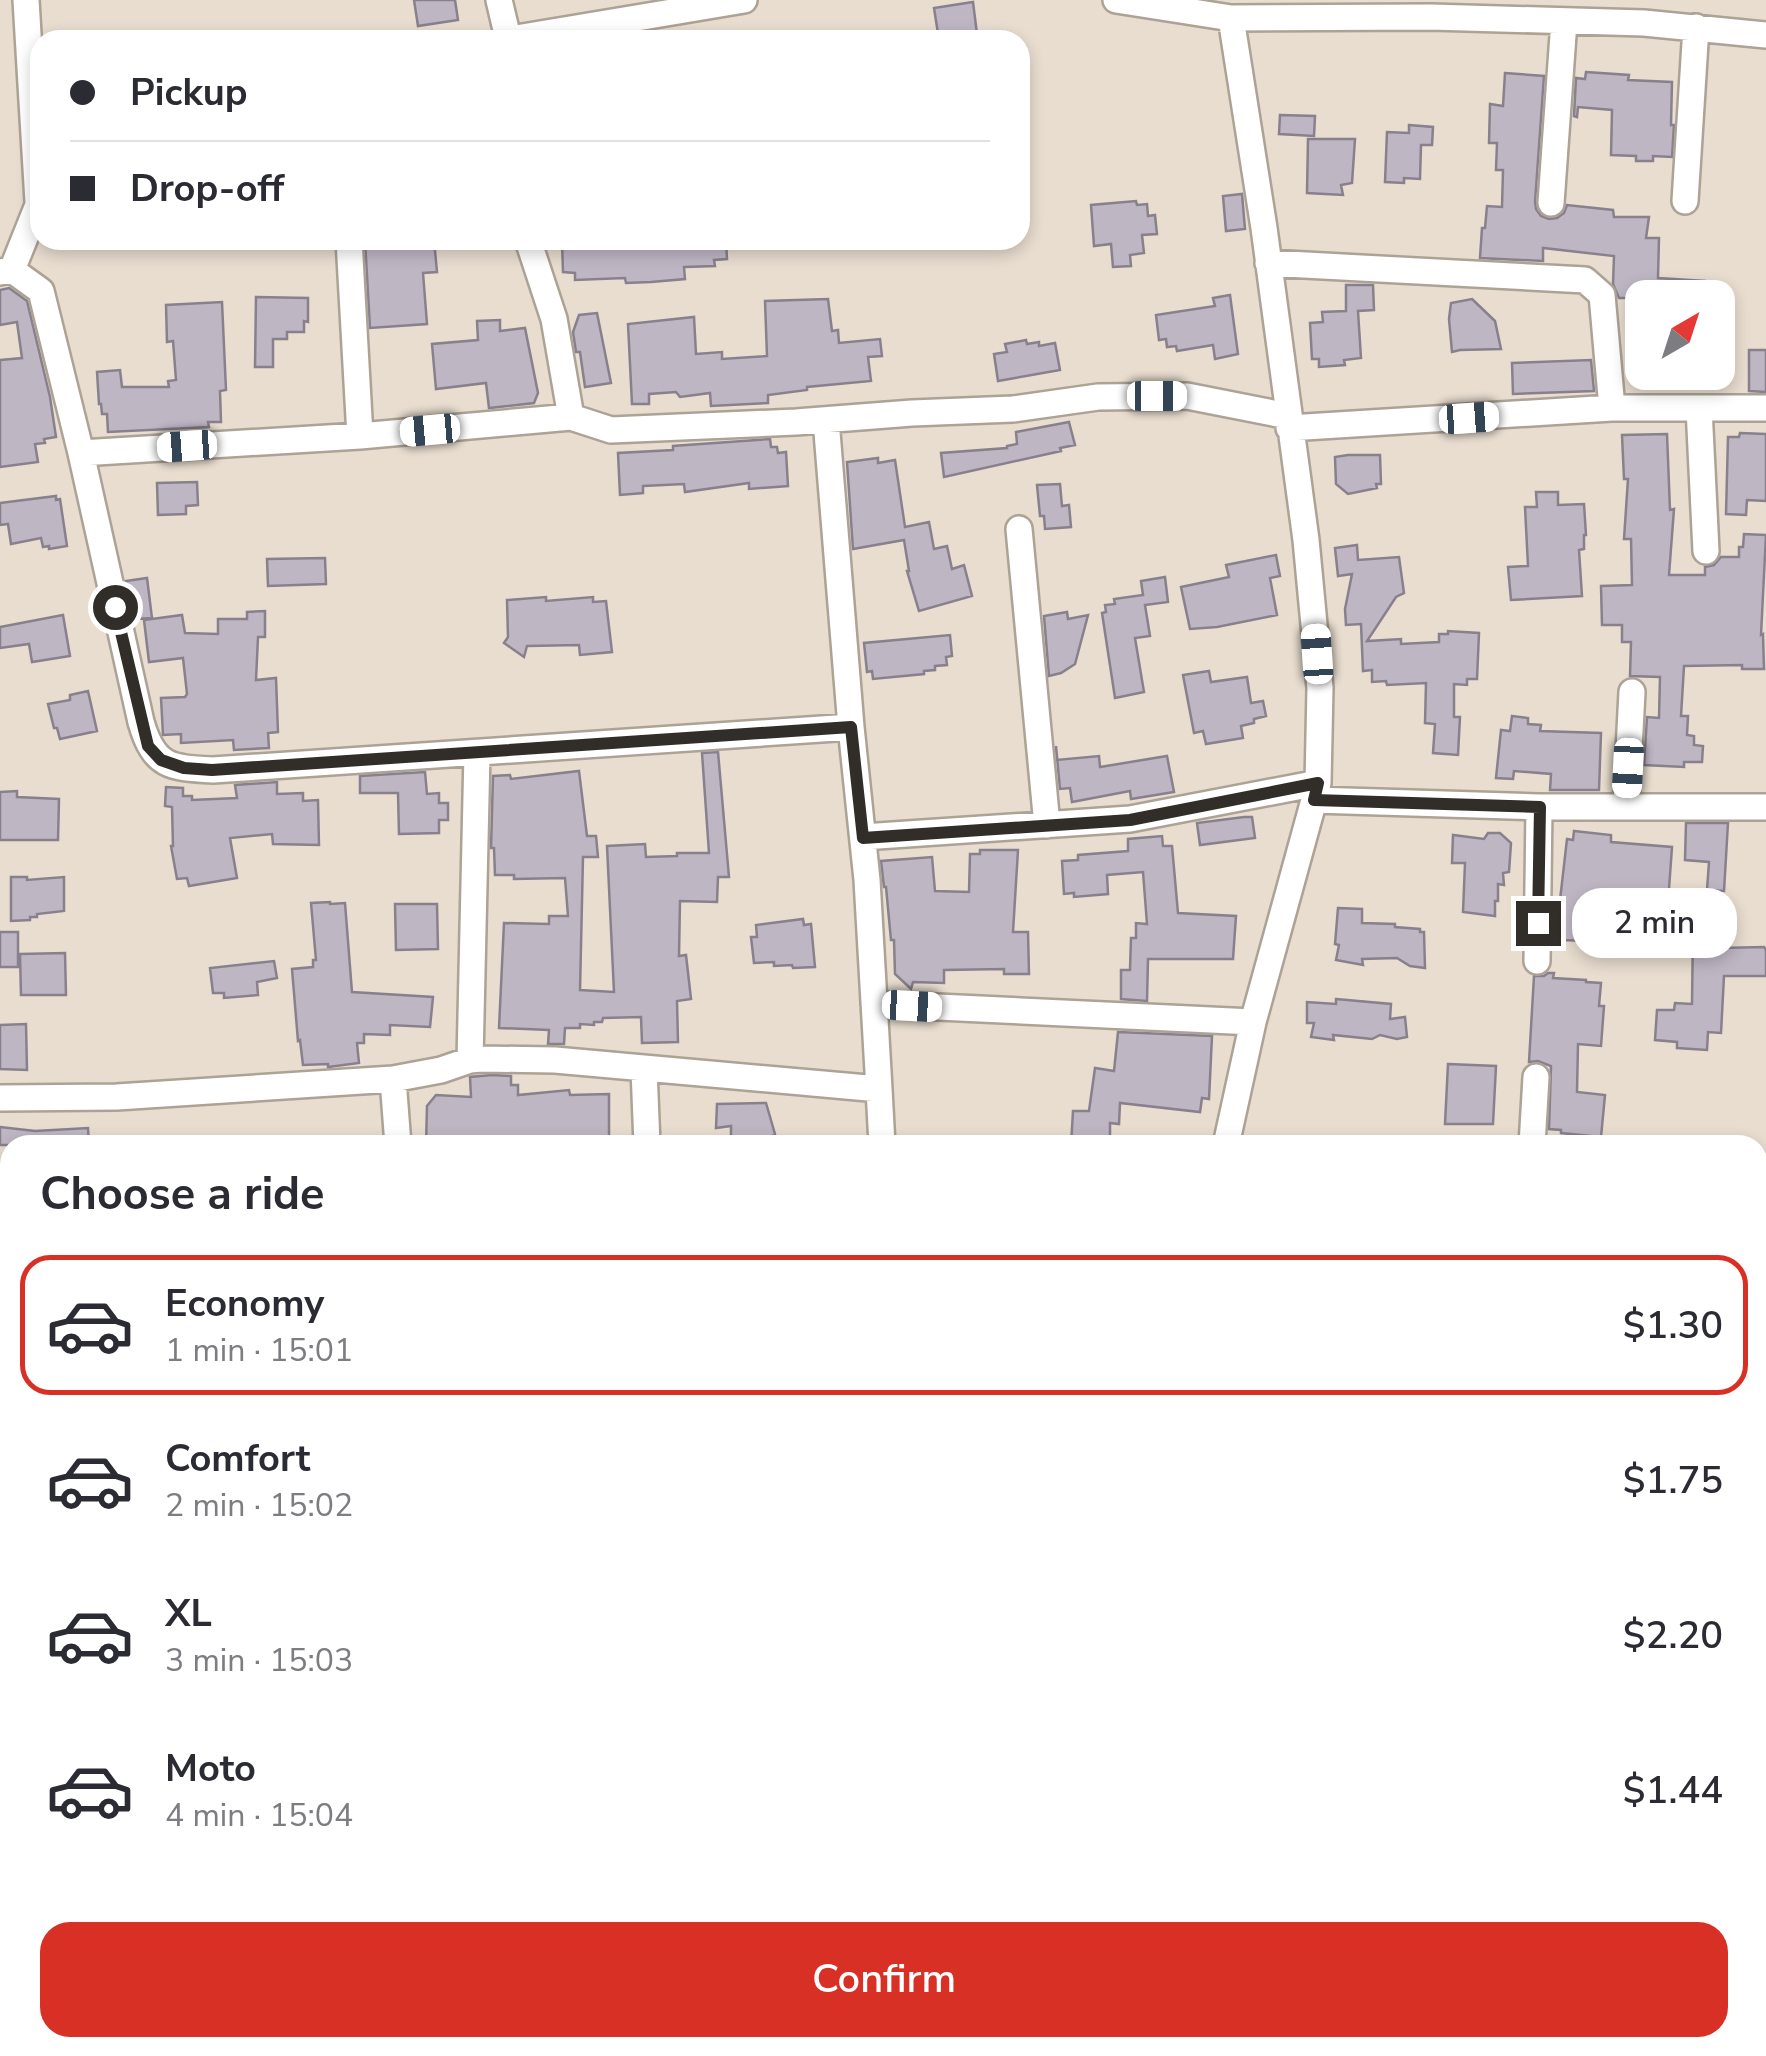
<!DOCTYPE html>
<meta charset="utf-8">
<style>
body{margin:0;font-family:"Nunito Sans",sans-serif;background:#f7f7f7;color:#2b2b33;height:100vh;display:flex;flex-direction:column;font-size:38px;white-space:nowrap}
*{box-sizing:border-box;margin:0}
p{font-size:32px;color:#7c7c81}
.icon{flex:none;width:55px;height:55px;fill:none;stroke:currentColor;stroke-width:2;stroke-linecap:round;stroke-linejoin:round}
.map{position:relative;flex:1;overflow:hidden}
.side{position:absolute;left:0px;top:1135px;width:1768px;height:922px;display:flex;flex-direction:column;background:#fff;border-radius:30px 30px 0 0;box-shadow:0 5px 15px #0003}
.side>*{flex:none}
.guide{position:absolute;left:30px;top:30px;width:1000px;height:220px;border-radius:30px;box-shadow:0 5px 15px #0003;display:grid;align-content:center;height:220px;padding:0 40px;background:#fff}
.needle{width:65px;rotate:39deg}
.controls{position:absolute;left:1625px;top:280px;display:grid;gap:20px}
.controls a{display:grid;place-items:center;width:110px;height:110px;border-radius:20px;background:#fff;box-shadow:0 5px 15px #0003;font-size:50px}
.end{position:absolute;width:45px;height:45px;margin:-22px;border:12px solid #312d28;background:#fff;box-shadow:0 0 0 5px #fff}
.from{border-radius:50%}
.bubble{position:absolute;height:70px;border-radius:30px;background:#fff;box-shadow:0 5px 15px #0003;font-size:32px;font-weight:600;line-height:70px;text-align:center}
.car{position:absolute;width:30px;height:60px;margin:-30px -15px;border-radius:12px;box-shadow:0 0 8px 2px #0007;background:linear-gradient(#fff 24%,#345 0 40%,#fff 0 76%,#345 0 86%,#fff 0)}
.guide b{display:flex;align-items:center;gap:35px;height:95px;font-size:38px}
.guide b+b{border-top:2px solid #e1e1e2}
.guide i{width:25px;height:25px;background:#2b2b33}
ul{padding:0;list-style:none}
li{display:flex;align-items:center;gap:30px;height:140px;margin:0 20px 15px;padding:0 20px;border:5px solid transparent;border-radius:30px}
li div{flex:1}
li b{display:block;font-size:38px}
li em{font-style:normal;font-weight:600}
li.current{border-color:#d93025}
li>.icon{width:90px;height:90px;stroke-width:1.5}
h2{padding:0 40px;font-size:45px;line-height:120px}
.primary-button{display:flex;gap:20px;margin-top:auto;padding:20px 40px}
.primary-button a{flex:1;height:115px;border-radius:30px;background:#d93025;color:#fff;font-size:40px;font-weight:600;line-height:115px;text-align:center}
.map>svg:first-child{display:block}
.building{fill:#bfb6c4;stroke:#88808d;stroke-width:2.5}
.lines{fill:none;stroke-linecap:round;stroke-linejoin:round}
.street-casing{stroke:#aca295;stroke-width:30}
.street{stroke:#fff;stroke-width:25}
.route{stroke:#312d28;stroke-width:12}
</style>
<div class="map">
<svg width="1766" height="2056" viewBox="0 0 1766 2056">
<rect width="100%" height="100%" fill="#e8ddcf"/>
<path class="building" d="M414 0H455L458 20 418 26Z
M973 2 977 34 967 36V40H939L934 8Z
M1586 72 1629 75 1628 80 1672 82 1671 125H1674L1672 157 1653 156V161H1636V156L1611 155 1612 110 1578 107 1577 117 1574 116 1576 78 1585 79Z
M1505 73 1544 76 1535 202 1536 209 1541 216 1549 219 1557 218 1564 213 1567 205 1613 210 1614 217H1649L1646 238H1659L1658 278 1705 281V298H1619L1613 284 1614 256 1543 248V261L1480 258 1482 228H1485L1487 206 1502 207 1503 170H1496L1497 143H1489L1490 104 1503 106Z
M1280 115 1315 116 1314 136 1279 134Z
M1409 125 1433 127 1432 145H1421L1420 179 1404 178V183L1385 182 1387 132 1409 133Z
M1308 139H1355L1352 183 1341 185 1343 195 1307 193Z
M1242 194 1245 229 1226 231 1223 196Z
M1136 201 1137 205 1147 204 1148 216 1155 215 1157 234 1142 235 1144 253 1130 255 1131 266 1113 267 1111 244 1094 246 1091 205Z
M365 240H434L437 272 423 273 427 324 370 328Z
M665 240H726L727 259 714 260 715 266 684 267 685 279 651 282 626 283 625 278 575 280V273L563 272 562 242 610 241V244Z
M1346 285H1373L1374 310 1358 311 1361 358 1344 360 1345 365 1319 367V359H1312L1310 323 1323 322 1322 312 1346 311Z
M9 288 27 301 50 397 56 437 44 439 45 443 35 444 38 462 0 467V360L22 358 17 322 0 325V290Z
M1230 295 1238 354 1215 359 1213 345 1177 351 1176 346 1167 347 1166 339 1159 340 1156 315 1215 306 1213 298Z
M256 297 308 298V322L304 321V332H287V339H273V367H255Z
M828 299 832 331 838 330 839 343 880 339 882 356 868 357 871 381 807 387V390L768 395V403L711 406 710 393 680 397 676 392 649 394V404H632L628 324 694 317 696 354 722 352V359L767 356 765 301Z
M1472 299 1495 321 1501 349 1460 350 1452 352 1449 319 1451 303Z
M222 302 226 390 220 391 221 422H208L209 427 108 432 107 414H102L101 404H99L97 372 120 370 122 387H169L168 381 176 380 173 341 167 342 166 305Z
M597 313 611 383 585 387 580 352H576L573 332 579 315Z
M500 320V331L525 328 538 393 534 403 489 408 486 383 436 389 432 344 478 340 477 321Z
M1026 340 1027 344 1039 342V346L1055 343 1060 370 998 381 994 354 1007 352 1005 344Z
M1749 350H1766V392L1749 391Z
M1591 360 1594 391 1513 394 1512 363Z
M1069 422 1075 445 1060 448 1061 451 944 477 941 453 1007 448V446L1017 444 1016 432Z
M1740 433 1766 434V501L1747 500 1746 515 1726 514 1728 437H1739Z
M1667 434 1670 510 1674 509 1669 575H1705V567L1714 565 1721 557H1739V547H1743L1744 534 1766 535 1761 635 1763 634 1764 669H1742V665L1684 666 1681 716H1688L1687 735 1694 736V745L1703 746 1702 762H1684V767L1644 765 1647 717 1659 718 1660 677 1630 676 1631 642H1622V625H1602L1601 586 1632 585 1631 539H1624L1628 479H1624L1622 435Z
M770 439 771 447H777L778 453 786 452 788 486 749 489V483L685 492 684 484 643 486V493L620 495 618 453 673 450V446Z
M1348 455H1380L1381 484H1376L1377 488 1348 494 1336 484 1335 457Z
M878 458V463L895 460 905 527 929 522 934 549 947 546 952 569 964 565 972 596 919 611 907 571H909L904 540 853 549 847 462Z
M197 482 198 505 186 506V514L158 515 157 483Z
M1060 484 1062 506 1069 505 1071 527 1045 529 1044 516H1040L1037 485Z
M1536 492H1558V505L1584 504 1586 535H1584V549L1579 550 1582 596 1511 600 1508 567 1528 566 1525 507H1537Z
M56 496V500L60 499 67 546 49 549V546L43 547 41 538 11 544 8 524 0 525V503Z
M1357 545 1358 560 1399 557 1404 593 1396 597 1367 641 1401 639V644L1439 642V634H1448V631L1479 633 1477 679H1467V685L1454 684V717H1460L1458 755 1433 753 1435 724 1425 723 1426 683 1387 685 1386 681 1372 682V670L1363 671 1361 624 1346 625 1345 609 1352 574 1338 576 1335 548Z
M1276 555 1280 576 1270 578 1277 615 1217 627 1190 629 1181 587 1229 577 1226 565Z
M325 558 326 584 268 586 267 559Z
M1165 577 1168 602 1145 605 1150 636 1135 638 1144 692 1115 698 1102 613 1106 612 1105 605 1115 604 1114 599 1143 595 1141 581Z
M147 578 152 618 135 619 126 581Z
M546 597V601L593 597V602L606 601 612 652 580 655 579 645 527 646 524 657 504 643 508 637 507 600Z
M265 611V637H258L256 680 276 678 278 732 268 733 269 748 234 750 233 740 181 743V734L163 735 161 698 185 697 187 694 183 658 149 662 144 620 182 615 185 633 218 634V619H247V612Z
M1067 612 1068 619 1088 615 1075 664 1061 673 1049 676 1044 616Z
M63 615 70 656 32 662 29 644 0 648V627Z
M950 635 952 656 946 657 947 665 935 666V670L924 671V674L873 679 872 671 867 672 864 643Z
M1209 671 1211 682 1247 677 1251 703 1263 701 1266 716 1254 719V723L1241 726 1243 738 1206 744 1203 731 1194 733 1183 675Z
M88 691 97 731 60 739 57 728H54L48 704 70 700V695Z
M1512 716 1528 718V724L1541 725 1540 731 1601 733 1599 790H1550L1551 774 1514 771 1513 779 1496 778 1501 730 1510 731Z
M1056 746 1057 760 1099 756 1100 767 1167 756 1174 792 1131 799 1130 791 1072 802 1070 788 1060 789Z
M718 752 729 877H718L717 902 680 901 679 956 686 955 691 999 677 1001 678 1042 642 1043 641 1017 603 1018 602 1022H594V1025L580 1024V1028H565L564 1044H548L549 1030 499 1028 504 923 549 924V916H568L565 878 514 879V875H495L494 848H491L493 776 510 775 511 779 579 771 587 836H596L598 857H583L580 990 614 992 607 846 645 844 646 857 677 856V853H709L702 753Z
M425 772 427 794 439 793V803H448V820H439V833L399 834 398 793H360V776Z
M277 782V794L303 793V801L318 800 319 845 273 844 272 834 230 838 237 878 189 886 187 878 177 879 171 846H173L172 807 165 806 166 787 183 788V796H192V800L237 798 235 785Z
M17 791V797L59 799 58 840H0V792Z
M1244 817H1252L1255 838 1200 845 1197 823Z
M1686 823H1728L1724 891 1707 890 1709 862 1685 860Z
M1574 831 1611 835V842L1672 847 1667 917 1606 912 1605 931H1592V941L1559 940 1560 900 1567 839 1573 840Z
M1488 833H1500L1511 843 1509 872 1503 873 1504 885 1498 884V901H1495V916L1463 912 1465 863H1452L1453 835 1484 839Z
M1162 836 1163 846H1172L1178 913 1236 916 1233 959H1148L1147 1001 1121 999V970H1130L1131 938H1136V923L1147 924 1143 872 1107 875 1108 894 1074 897V893L1064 894 1062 861 1078 860V855L1128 851V839Z
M980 850H1018L1013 932H1028L1029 974H1004V969L944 970V983L913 982 911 989 895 974 894 940H891L886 887H884L881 861 932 857 935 891 969 892 970 854H980Z
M11 877H27V880L64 877V911L37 914V917H30V920L11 921Z
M330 902V904L345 903 352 992 433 997 430 1027 390 1025V1035L364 1034V1043H357L359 1063 328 1067V1064L303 1065 300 1040 298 1041 292 969 313 967V960H316L311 903Z
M395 904H437L438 949 396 950Z
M1338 908 1362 909V923L1395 924V927L1420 929V932H1424L1425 968 1410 966 1397 958 1362 959 1363 965 1336 960 1339 945 1335 944Z
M803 919 804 925 811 924 815 967 793 968 792 965 774 966V962L754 963 751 937H757L756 925Z
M1693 929 1712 930 1711 936 1721 938 1720 948 1764 947 1766 950V976H1724L1721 1033 1708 1032 1707 1050 1677 1048V1042L1655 1040 1657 1010H1674L1675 1003 1692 1004Z
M0 932H18V967H0Z
M65 953 66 995H21L20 954Z
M274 961 277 978 257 982 258 995 224 998V993H213L210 968Z
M1548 973H1554L1553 978 1586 980V982L1601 983 1599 1006H1604L1601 1046 1578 1044 1577 1092 1605 1095 1601 1137 1561 1133V1130L1549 1129 1551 1066 1538 1061 1529 1062 1534 976H1544Z
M1336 999 1391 1004 1390 1019 1405 1017 1407 1037 1397 1039 1380 1035 1372 1039 1333 1035 1334 1040 1311 1037 1314 1023H1307V1002L1336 1004Z
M26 1024 27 1070 0 1069V1025Z
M1118 1032 1212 1036 1209 1099 1202 1098 1200 1112 1120 1103 1119 1124 1110 1123V1139L1105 1145H1071L1073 1111H1089L1095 1068 1114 1071Z
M1448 1064 1496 1066 1493 1124H1445Z
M492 1075 511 1076V1085H518V1095L569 1090 570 1095 609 1094V1138H599V1145H426L427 1106 436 1095 471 1097 470 1077Z
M766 1103 775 1134 762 1145H731V1126L716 1128 717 1104Z
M0 1127 35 1131 88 1128 89 1145H0Z"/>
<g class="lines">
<defs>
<path id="street" d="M26 0 38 202
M499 0 508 38
M1116 0 1231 18 1431 17 1644 23 1766 35
M1231 18 1264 228 1306 540 1320 688 1318 783 1314 800 1539 807H1766
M505 40 744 0
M1685 201 1696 27
M1551 203 1564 21
M349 240 360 436
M528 240 554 319 571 417 611 430 796 422 912 413 1013 409 1098 397 1187 396 1288 416
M1268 263 1585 280 1602 295 1612 408
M0 272 12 270 40 200
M1699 408 1706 551
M826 420 851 727
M1289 428 1612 408H1766
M81 453 360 436 571 417
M1019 529 1047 825
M1626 807 1632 692
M863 837 1130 819 1318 783
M1537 961 1539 807
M874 1004 1253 1022
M470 1060 477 753
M644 1069 647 1145
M393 1079 398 1145
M879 1089 882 1145
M0 1098 117 1097 393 1079 441 1070 470 1060 481 1059 555 1060 879 1089 867 880 851 727 213 770C170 768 154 767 141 722L81 453 41 291 12 270
M1226 1145 1253 1022 1314 800
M1532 1145 1536 1077
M1758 1304 1766 1303
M0 1395 10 1394
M1758 1559 1766 1558
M0 1606H10
M0 1710H10
M1758 1788H1766
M0 1886H10
M1758 1891H1766
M1194 2048V2056
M210 2056 245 2048
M723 2056V2048"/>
</defs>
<use href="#street" class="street-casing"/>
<use href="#street" class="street"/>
</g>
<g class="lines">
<path class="route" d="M115 607 148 746 161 760 184 768 212 770 851 727 863 838 1130 820 1318 783 1314 800 1540 807 1538 923"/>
</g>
</svg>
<div class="controls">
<a><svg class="needle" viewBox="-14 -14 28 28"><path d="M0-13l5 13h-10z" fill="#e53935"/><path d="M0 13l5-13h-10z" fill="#7c7c81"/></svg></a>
</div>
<i class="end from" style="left:115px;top:607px"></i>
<i class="end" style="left:1538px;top:923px"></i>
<div class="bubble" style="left:1572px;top:888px;width:165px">2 min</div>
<i class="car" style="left:1157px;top:396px;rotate:90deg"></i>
<i class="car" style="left:1469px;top:418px;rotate:86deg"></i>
<i class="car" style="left:430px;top:430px;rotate:265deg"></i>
<i class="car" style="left:187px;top:446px;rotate:266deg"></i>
<i class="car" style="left:1317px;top:654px;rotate:356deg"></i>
<i class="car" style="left:1628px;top:768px;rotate:183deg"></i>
<i class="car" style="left:912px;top:1006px;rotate:93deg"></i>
<div class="guide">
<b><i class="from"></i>Pickup</b>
<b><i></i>Drop-off</b>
</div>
<section class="side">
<h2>Choose a ride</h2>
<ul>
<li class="current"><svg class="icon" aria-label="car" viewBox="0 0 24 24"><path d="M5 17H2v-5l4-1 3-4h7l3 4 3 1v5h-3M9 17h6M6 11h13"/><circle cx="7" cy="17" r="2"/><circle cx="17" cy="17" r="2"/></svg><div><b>Economy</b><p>1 min · 15:01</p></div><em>$1.30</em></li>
<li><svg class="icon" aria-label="car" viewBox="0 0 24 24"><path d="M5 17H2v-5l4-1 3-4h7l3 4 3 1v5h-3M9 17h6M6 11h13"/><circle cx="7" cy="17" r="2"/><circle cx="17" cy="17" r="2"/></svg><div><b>Comfort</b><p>2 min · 15:02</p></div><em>$1.75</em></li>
<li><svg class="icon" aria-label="car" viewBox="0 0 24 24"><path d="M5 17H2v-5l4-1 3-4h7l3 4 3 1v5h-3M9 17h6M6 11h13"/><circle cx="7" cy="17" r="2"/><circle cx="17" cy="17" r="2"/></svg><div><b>XL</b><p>3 min · 15:03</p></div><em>$2.20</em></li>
<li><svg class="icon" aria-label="car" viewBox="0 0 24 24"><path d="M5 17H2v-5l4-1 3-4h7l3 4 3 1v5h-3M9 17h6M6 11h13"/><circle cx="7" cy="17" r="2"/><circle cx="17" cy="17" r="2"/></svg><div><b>Moto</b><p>4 min · 15:04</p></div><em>$1.44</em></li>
</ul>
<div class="primary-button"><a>Confirm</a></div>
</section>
</div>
